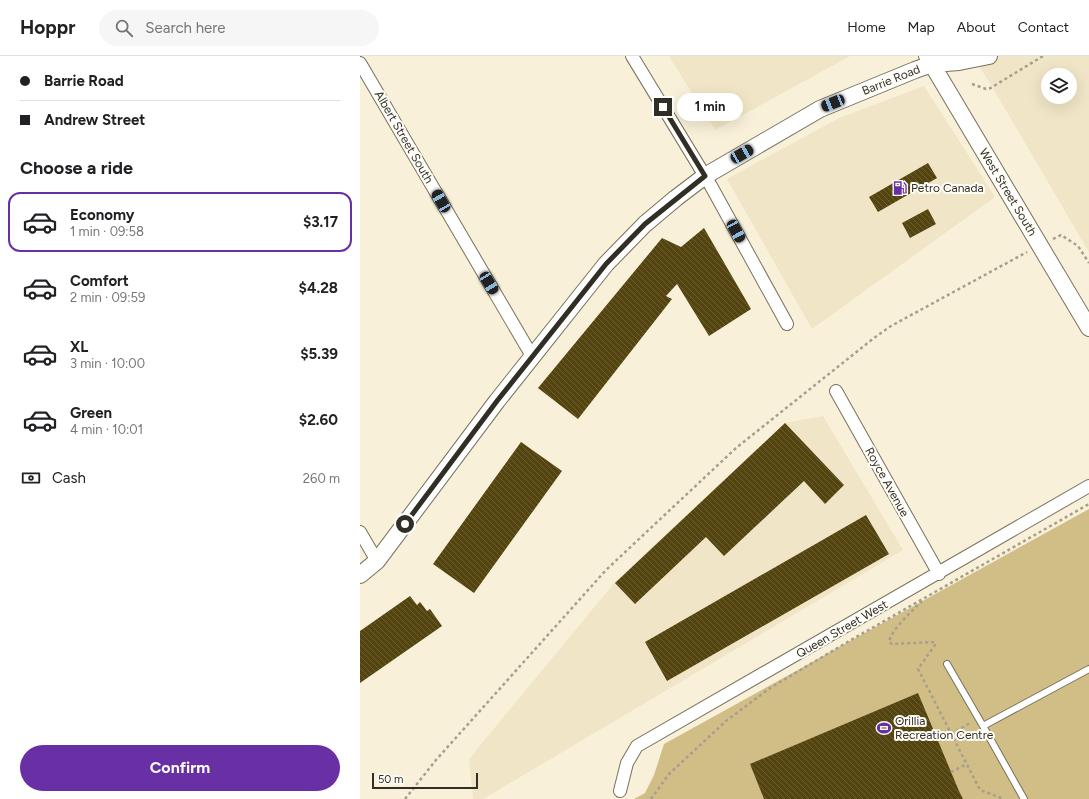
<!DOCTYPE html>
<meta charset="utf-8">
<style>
body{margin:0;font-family:Figtree,sans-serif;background:#f6f6f6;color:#202124;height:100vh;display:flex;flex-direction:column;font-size:15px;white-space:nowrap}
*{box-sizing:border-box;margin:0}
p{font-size:13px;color:#757577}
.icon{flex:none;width:22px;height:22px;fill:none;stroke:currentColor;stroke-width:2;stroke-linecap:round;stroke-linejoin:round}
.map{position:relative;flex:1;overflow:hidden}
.drawer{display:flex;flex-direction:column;background:#fff;width:360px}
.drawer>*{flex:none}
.top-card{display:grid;align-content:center;height:88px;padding:0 20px;background:#fff}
.tools{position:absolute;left:681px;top:12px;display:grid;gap:8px}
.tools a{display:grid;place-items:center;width:36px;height:36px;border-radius:50%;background:#fff;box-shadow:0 4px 16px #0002;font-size:20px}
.scale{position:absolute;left:12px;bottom:10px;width:106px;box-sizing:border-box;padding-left:4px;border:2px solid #312e25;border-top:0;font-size:11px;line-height:14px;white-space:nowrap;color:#312e25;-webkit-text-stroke:3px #fffdf8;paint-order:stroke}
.end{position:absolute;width:18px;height:18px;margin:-9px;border:5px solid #312e25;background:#fff;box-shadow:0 0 0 2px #fff}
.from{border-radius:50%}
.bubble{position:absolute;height:28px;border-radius:14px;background:#fff;box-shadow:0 4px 16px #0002;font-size:13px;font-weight:700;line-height:28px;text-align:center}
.car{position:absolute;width:12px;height:24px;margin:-12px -6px;border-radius:5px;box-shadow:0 0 3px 1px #0007;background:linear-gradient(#222 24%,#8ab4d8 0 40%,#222 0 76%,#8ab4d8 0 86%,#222 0)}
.top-card b{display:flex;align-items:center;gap:14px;height:38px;font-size:15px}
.top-card b+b{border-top:1px solid #e0e0e0}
.top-card i{width:10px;height:10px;background:#202124}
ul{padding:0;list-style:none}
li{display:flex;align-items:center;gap:12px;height:60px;margin:0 8px 6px;padding:0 12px;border:2px solid transparent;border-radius:12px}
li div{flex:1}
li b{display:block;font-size:15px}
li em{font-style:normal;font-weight:700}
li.current{border-color:#6930a6}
li>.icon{width:36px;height:36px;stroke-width:1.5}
h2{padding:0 20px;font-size:18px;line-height:48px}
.pay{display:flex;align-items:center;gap:10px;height:44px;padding:0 20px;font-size:15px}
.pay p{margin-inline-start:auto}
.action{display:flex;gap:8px;margin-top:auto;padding:8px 20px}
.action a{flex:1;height:46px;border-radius:24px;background:#6930a6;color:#fff;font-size:16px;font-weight:700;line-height:46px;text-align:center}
header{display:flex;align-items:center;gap:24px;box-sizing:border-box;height:56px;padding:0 20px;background:#fff;border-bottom:1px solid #e0e0e0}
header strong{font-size:19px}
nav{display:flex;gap:22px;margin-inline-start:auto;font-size:14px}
.search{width:280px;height:36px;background:#f6f6f6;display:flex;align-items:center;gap:10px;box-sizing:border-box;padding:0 14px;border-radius:22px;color:#757577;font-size:15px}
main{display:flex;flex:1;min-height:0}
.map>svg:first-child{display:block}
.built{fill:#f0e5c6;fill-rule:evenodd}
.green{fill:#d1be87}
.building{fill:url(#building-back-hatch)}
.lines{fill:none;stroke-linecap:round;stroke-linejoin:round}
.service-casing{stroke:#78715c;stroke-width:8}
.minor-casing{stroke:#78715c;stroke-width:14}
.tertiary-casing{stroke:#78715c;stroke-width:18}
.path{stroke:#a59f8d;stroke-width:2.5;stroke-dasharray:3 3;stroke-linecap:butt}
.service{stroke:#fff;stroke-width:6}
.minor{stroke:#fff;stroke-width:12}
.tertiary{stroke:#fff;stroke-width:16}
.route{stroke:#312e25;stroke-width:5}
.labels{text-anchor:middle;stroke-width:4;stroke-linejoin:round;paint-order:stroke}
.street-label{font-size:12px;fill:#312e25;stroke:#fffdf8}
.poi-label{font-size:12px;fill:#312e25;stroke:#fffdf8;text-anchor:start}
</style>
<header>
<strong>Hoppr</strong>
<div class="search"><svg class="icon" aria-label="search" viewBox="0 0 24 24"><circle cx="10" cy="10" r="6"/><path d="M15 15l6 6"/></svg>Search here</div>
<nav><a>Home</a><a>Map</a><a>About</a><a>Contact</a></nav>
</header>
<main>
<section class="drawer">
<div class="top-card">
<b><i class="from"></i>Barrie Road</b>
<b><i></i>Andrew Street</b>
</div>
<h2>Choose a ride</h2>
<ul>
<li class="current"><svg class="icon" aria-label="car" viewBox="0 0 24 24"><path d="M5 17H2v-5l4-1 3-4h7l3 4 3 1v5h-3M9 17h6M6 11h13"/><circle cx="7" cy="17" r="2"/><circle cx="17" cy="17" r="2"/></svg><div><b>Economy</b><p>1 min · 09:58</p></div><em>$3.17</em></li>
<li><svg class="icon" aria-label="car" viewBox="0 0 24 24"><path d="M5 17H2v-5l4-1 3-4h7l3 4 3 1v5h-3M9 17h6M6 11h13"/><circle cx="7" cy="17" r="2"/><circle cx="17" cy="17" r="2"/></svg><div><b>Comfort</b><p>2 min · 09:59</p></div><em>$4.28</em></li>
<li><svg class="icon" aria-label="car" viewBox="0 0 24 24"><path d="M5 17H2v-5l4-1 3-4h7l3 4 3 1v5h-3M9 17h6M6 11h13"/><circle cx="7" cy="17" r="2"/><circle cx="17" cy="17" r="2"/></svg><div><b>XL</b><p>3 min · 10:00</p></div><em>$5.39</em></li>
<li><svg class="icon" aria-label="car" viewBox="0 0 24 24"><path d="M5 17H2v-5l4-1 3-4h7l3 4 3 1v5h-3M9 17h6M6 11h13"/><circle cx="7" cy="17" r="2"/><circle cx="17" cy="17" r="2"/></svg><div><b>Green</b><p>4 min · 10:01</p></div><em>$2.60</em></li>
</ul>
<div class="pay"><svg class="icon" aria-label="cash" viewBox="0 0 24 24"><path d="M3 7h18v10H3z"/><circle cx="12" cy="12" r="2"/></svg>Cash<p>260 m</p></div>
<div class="action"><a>Confirm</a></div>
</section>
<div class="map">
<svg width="729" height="743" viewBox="0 0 729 743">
<defs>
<pattern id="building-back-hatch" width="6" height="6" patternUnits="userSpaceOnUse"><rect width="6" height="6" fill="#54440f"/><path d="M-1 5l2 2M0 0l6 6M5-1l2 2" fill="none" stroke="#6a5d32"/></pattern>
</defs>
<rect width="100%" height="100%" fill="#f8f0d8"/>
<path class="built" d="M309 0H490L355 74Z
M613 0H729V196L634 34ZM688 19H710V41H688Z
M564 30 635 141 452 273 367 123 479 62Z
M463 360 543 494 123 743H113L109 703 255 526 425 367Z"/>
<path class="green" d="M729 453V743H274L285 737 294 719 304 688Z"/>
<path class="building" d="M568 107 577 122 518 156 509 141Z
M568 153 576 168 550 182 542 167Z
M344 172 391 253 349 280 317 228 306 240 312 243 218 363 178 332 302 182 321 191Z
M425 367 484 429 465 448 444 425 364 500 346 481 275 548 255 527Z
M161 386 202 415 114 537 73 508Z
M506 459 529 498 307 625 285 586Z
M50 540 57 549 60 546 67 555 70 553 82 570 0 627V575Z
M558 637 599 735 603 743H404L390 708Z"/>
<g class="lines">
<defs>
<path id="service" d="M587 608 623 670
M664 743 623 670 729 613"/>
<path id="minor" d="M272 0 351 130 427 268
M0 7 172 300
M476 335 579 518
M0 476 17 505
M260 735 267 707 277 690 729 430"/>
<path id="tertiary" d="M567 0 729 272
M0 519 17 505 137 345 246 208 285 168 316 142 345 120 460 53 555 14 572 8 599 6 629 0"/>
</defs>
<use href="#service" class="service-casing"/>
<use href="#minor" class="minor-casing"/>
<use href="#tertiary" class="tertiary-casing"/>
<path class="path" d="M612 28 626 33H629L683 0
M693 183 701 179 718 190 729 207
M562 545C553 554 531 574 529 586L532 588 575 586V589L558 613 620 734 644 743
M591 678 610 667
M591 716 607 708
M45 743 76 704 246 514 376 392 514 282 531 270 667 196
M291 743 309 718 366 665 410 632 491 584 729 448"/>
<use href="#service" class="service"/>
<use href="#minor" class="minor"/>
<use href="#tertiary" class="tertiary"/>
</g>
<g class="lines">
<path class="route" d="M45 468 137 345 246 208 285 168 345 120 303 51"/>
</g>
<defs>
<symbol id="fuel-bare" viewBox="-9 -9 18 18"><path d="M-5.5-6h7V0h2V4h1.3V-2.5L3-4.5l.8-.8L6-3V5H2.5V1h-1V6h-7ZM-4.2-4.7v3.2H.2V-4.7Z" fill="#6930a6" stroke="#fffdf8" stroke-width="2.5" paint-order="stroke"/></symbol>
<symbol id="stadium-bare" viewBox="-9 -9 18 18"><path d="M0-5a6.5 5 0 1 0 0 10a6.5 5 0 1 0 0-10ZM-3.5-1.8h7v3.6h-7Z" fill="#6930a6" stroke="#fffdf8" stroke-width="2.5" paint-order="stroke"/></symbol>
</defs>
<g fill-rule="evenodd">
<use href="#fuel-bare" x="530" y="122" width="20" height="20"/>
<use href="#stadium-bare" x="514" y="662" width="20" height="20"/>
</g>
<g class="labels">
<g class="street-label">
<text transform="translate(531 24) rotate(-22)" y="4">Barrie Road</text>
<text transform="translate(44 81) rotate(60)" y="4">Albert Street South</text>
<text transform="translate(648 136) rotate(59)" y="4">West Street South</text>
<text transform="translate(527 426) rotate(61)" y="4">Royce Avenue</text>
<text transform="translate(482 573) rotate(-30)" y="4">Queen Street West</text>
</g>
<g class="poi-label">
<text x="551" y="136">Petro Canada</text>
<text x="535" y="669">Orillia<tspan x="535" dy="14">Recreation Centre</tspan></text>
</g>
</g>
</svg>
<div class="tools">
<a><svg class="icon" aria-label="layers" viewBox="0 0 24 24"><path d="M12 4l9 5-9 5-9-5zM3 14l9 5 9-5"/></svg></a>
</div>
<div class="scale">50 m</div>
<i class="end from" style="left:45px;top:468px"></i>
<i class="end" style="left:303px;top:51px"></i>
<div class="bubble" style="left:317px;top:37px;width:66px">1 min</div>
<i class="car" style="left:473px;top:47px;rotate:248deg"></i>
<i class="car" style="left:382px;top:98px;rotate:60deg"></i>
<i class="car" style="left:81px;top:145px;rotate:330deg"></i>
<i class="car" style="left:376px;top:175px;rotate:151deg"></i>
<i class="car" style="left:129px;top:227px;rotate:149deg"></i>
</div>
</main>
